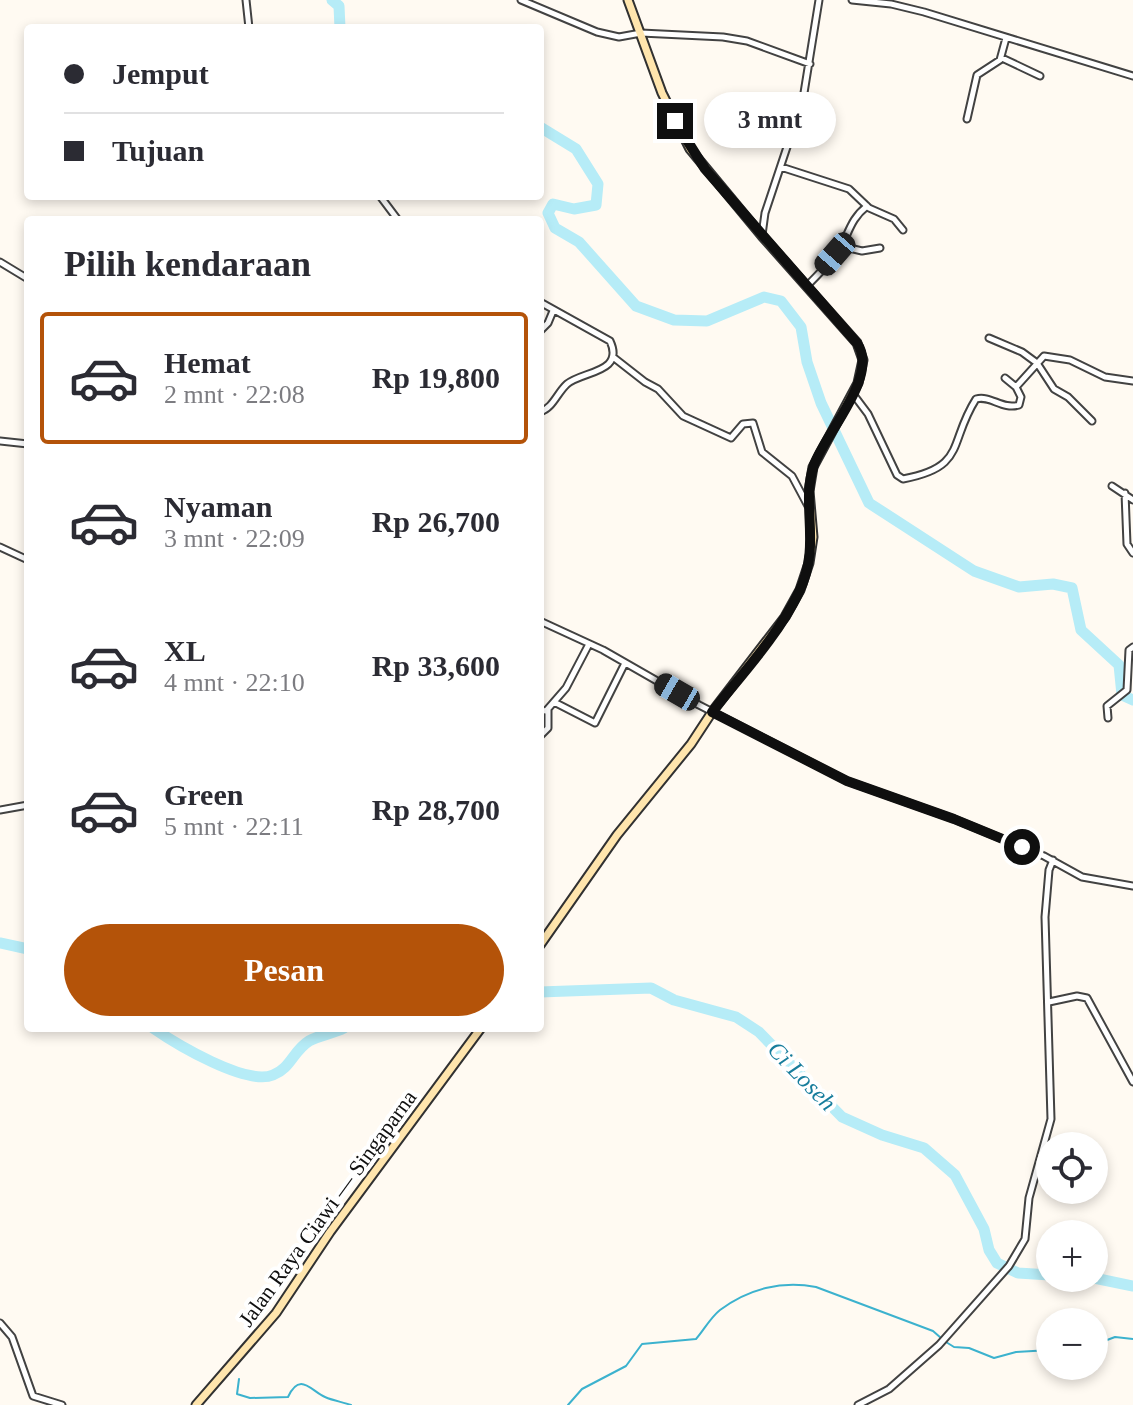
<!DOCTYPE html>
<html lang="id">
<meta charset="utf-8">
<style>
body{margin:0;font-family:"Times New Roman",serif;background:#f2f2f3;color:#2b2b33;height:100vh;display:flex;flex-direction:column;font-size:30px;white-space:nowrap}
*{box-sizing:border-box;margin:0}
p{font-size:26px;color:#7c7c81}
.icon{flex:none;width:44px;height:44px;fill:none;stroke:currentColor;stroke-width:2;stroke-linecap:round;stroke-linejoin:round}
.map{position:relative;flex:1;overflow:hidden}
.sheet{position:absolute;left:24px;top:216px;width:520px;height:816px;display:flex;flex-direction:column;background:#fff;border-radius:8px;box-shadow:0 4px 12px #0003}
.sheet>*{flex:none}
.guide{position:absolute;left:24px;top:24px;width:520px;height:176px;border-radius:8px;box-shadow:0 4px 12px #0003;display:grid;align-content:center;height:176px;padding:0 40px;background:#fff}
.fabs{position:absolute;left:1036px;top:1132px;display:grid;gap:16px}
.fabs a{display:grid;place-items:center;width:72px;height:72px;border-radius:50%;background:#fff;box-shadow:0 4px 12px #0003;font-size:40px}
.end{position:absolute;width:36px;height:36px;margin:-18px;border:10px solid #0f0f0f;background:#fff;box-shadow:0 0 0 4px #fff}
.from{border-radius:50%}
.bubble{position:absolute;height:56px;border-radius:28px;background:#fff;box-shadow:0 4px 12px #0003;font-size:26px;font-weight:700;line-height:56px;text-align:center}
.car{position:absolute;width:24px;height:48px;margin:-24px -12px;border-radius:10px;box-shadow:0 0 6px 2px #0007;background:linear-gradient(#222 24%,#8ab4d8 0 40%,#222 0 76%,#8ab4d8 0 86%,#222 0)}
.guide b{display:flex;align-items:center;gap:28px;height:76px;font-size:30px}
.guide b+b{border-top:2px solid #e1e1e2}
.guide i{width:20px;height:20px;background:#2b2b33}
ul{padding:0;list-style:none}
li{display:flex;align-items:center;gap:24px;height:132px;margin:0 16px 12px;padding:0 24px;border:4px solid transparent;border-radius:8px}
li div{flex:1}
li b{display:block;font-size:30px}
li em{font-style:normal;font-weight:700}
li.selected{border-color:#b45309}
li>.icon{width:72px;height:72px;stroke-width:1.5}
h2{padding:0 40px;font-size:36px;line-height:96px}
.cta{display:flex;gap:16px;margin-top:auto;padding:16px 40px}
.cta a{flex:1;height:92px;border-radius:48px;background:#b45309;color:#fff;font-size:32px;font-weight:700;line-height:92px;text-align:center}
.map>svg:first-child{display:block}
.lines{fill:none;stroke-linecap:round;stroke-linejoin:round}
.stream{stroke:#3cb2ce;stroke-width:2}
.river{stroke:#b6ecf7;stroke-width:11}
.street-casing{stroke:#424242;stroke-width:9}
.secondary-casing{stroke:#313131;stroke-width:11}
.street{stroke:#fff;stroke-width:5}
.secondary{stroke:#ffe5ad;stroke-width:7}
.route{stroke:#0f0f0f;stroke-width:10}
.labels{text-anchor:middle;stroke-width:8;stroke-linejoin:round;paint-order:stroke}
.street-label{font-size:22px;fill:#0f0f0f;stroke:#fff}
.water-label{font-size:24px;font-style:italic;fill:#177d9c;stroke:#fff}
</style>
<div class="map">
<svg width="1133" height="1405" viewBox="0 0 1133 1405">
<rect width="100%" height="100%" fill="#fffaf2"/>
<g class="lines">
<path class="stream" d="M946 1342 954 1347 969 1348 994 1358 1016 1352 1050 1350
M1094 1345 1115 1337 1133 1339
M239 1379 237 1394 250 1398 288 1397C300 1371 311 1391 325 1397 334 1401 343 1402 351 1405
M568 1405 582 1389 626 1366 642 1344 696 1339C704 1330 710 1318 720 1310 748 1289 782 1280 816 1287L933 1331 941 1338"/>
<path class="river" d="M332 0 339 6 340 28
M540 127 576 149 598 184 596 205 574 209 553 204 548 213 555 228 579 242 636 306 674 320 707 321 764 297 781 301 801 327 807 362 821 403 869 503 974 571 1019 587 1053 584 1072 588 1081 630 1119 665 1122 695 1133 700
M0 943 28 949
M540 992 651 988 674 1000 736 1017 759 1032 842 1117 882 1135 924 1148 955 1175 984 1229 989 1250 997 1263 1018 1273 1050 1275
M153 1028C176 1044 246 1086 273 1075 291 1068 293 1051 309 1041 319 1035 333 1034 344 1028
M1094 1278 1133 1286"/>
<defs>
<path id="street" d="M246 0 249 28
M521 0 597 32 619 37 641 33 723 37 747 41 810 64
M852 0 891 4 924 12 1133 76
M1002 58 1040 76
M967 119 977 75 1000 60 1006 38
M781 167 849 189 869 208 894 219 903 230
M380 196 398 220
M762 235 765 213 803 99 819 0
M841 246 862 251 880 248
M0 262 28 279
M807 286C818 274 834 260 842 245 850 229 852 218 867 206
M540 302 610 341C625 373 582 371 567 384 557 393 553 408 540 412
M540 331 548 323 553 311
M989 338 1022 352 1037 363 1054 389 1068 397 1092 421
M613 357 645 382 658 389 683 416 731 438 743 424 753 423 762 452 792 476 808 506
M1005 378 1016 387
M853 394 868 414 897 475 903 479C967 467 948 443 976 399 991 395 1002 410 1019 405L1021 397 1016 387 1044 356 1070 360 1105 377 1133 381
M0 441 28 444
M1112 486 1133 500
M1125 493 1127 544 1133 553
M0 547 28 560
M540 621 603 650 699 705 847 781 954 819 1044 856 1082 877 1133 886
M554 702 595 723 625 663
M540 710 546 711 566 688 589 644
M1108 718 1107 706 1127 690 1129 650 1133 647
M540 736 548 728V710
M0 810 28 805
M1049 1002 1077 996 1087 998 1133 1082
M0 1323 12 1337 33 1396 62 1405
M858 1405 889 1389 939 1345 1009 1266 1025 1239 1029 1198 1051 1119 1045 917 1049 870 1053 860"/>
<path id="secondary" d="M540 945 617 835 691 744 712 712 785 617 800 590 809 563 813 537 809 491 813 467 858 383 863 360 857 343 762 236 690 149 662 93 628 0
M196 1405 276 1313 330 1232 481 1028"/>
</defs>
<use href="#street" class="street-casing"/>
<use href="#secondary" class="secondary-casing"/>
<use href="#street" class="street"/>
<use href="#secondary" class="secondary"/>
</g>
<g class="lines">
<path class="route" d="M675 121 705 169 857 343C880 376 825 433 814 465 800 506 822 544 799 592 778 636 742 674 712 712L847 781 954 819 1022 847"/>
</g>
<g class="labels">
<g class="street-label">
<text transform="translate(327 1208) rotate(-54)" y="8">Jalan Raya Ciawi — Singaparna</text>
</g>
<g class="water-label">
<text transform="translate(802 1076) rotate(46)" y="8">Ci Loseh</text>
</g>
</g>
</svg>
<div class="fabs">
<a><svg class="icon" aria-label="locate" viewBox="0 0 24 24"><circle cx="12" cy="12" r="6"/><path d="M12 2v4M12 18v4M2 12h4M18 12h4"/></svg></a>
<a>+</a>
<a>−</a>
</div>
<i class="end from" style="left:1022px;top:847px"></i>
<i class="end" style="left:675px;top:121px"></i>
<div class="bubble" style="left:704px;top:92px;width:132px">3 mnt</div>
<i class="car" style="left:835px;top:254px;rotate:221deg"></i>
<i class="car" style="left:677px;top:692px;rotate:300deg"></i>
<div class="guide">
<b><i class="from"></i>Jemput</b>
<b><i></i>Tujuan</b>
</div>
<section class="sheet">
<h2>Pilih kendaraan</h2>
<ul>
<li class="selected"><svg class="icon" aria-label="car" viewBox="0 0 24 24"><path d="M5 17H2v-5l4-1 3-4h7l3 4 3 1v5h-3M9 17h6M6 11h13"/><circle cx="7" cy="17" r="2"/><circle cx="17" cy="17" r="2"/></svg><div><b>Hemat</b><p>2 mnt · 22:08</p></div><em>Rp 19,800</em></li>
<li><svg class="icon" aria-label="car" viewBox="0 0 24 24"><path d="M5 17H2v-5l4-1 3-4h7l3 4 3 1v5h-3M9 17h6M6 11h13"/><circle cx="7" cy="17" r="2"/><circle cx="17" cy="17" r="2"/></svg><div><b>Nyaman</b><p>3 mnt · 22:09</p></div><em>Rp 26,700</em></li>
<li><svg class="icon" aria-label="car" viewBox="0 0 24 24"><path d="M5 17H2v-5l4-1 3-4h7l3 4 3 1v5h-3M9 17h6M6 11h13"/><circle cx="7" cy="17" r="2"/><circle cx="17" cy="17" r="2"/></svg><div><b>XL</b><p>4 mnt · 22:10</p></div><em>Rp 33,600</em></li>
<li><svg class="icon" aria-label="car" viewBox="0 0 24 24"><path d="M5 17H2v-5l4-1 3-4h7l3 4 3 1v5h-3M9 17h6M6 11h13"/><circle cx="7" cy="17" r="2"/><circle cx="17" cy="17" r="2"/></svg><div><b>Green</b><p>5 mnt · 22:11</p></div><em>Rp 28,700</em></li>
</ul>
<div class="cta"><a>Pesan</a></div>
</section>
</div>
